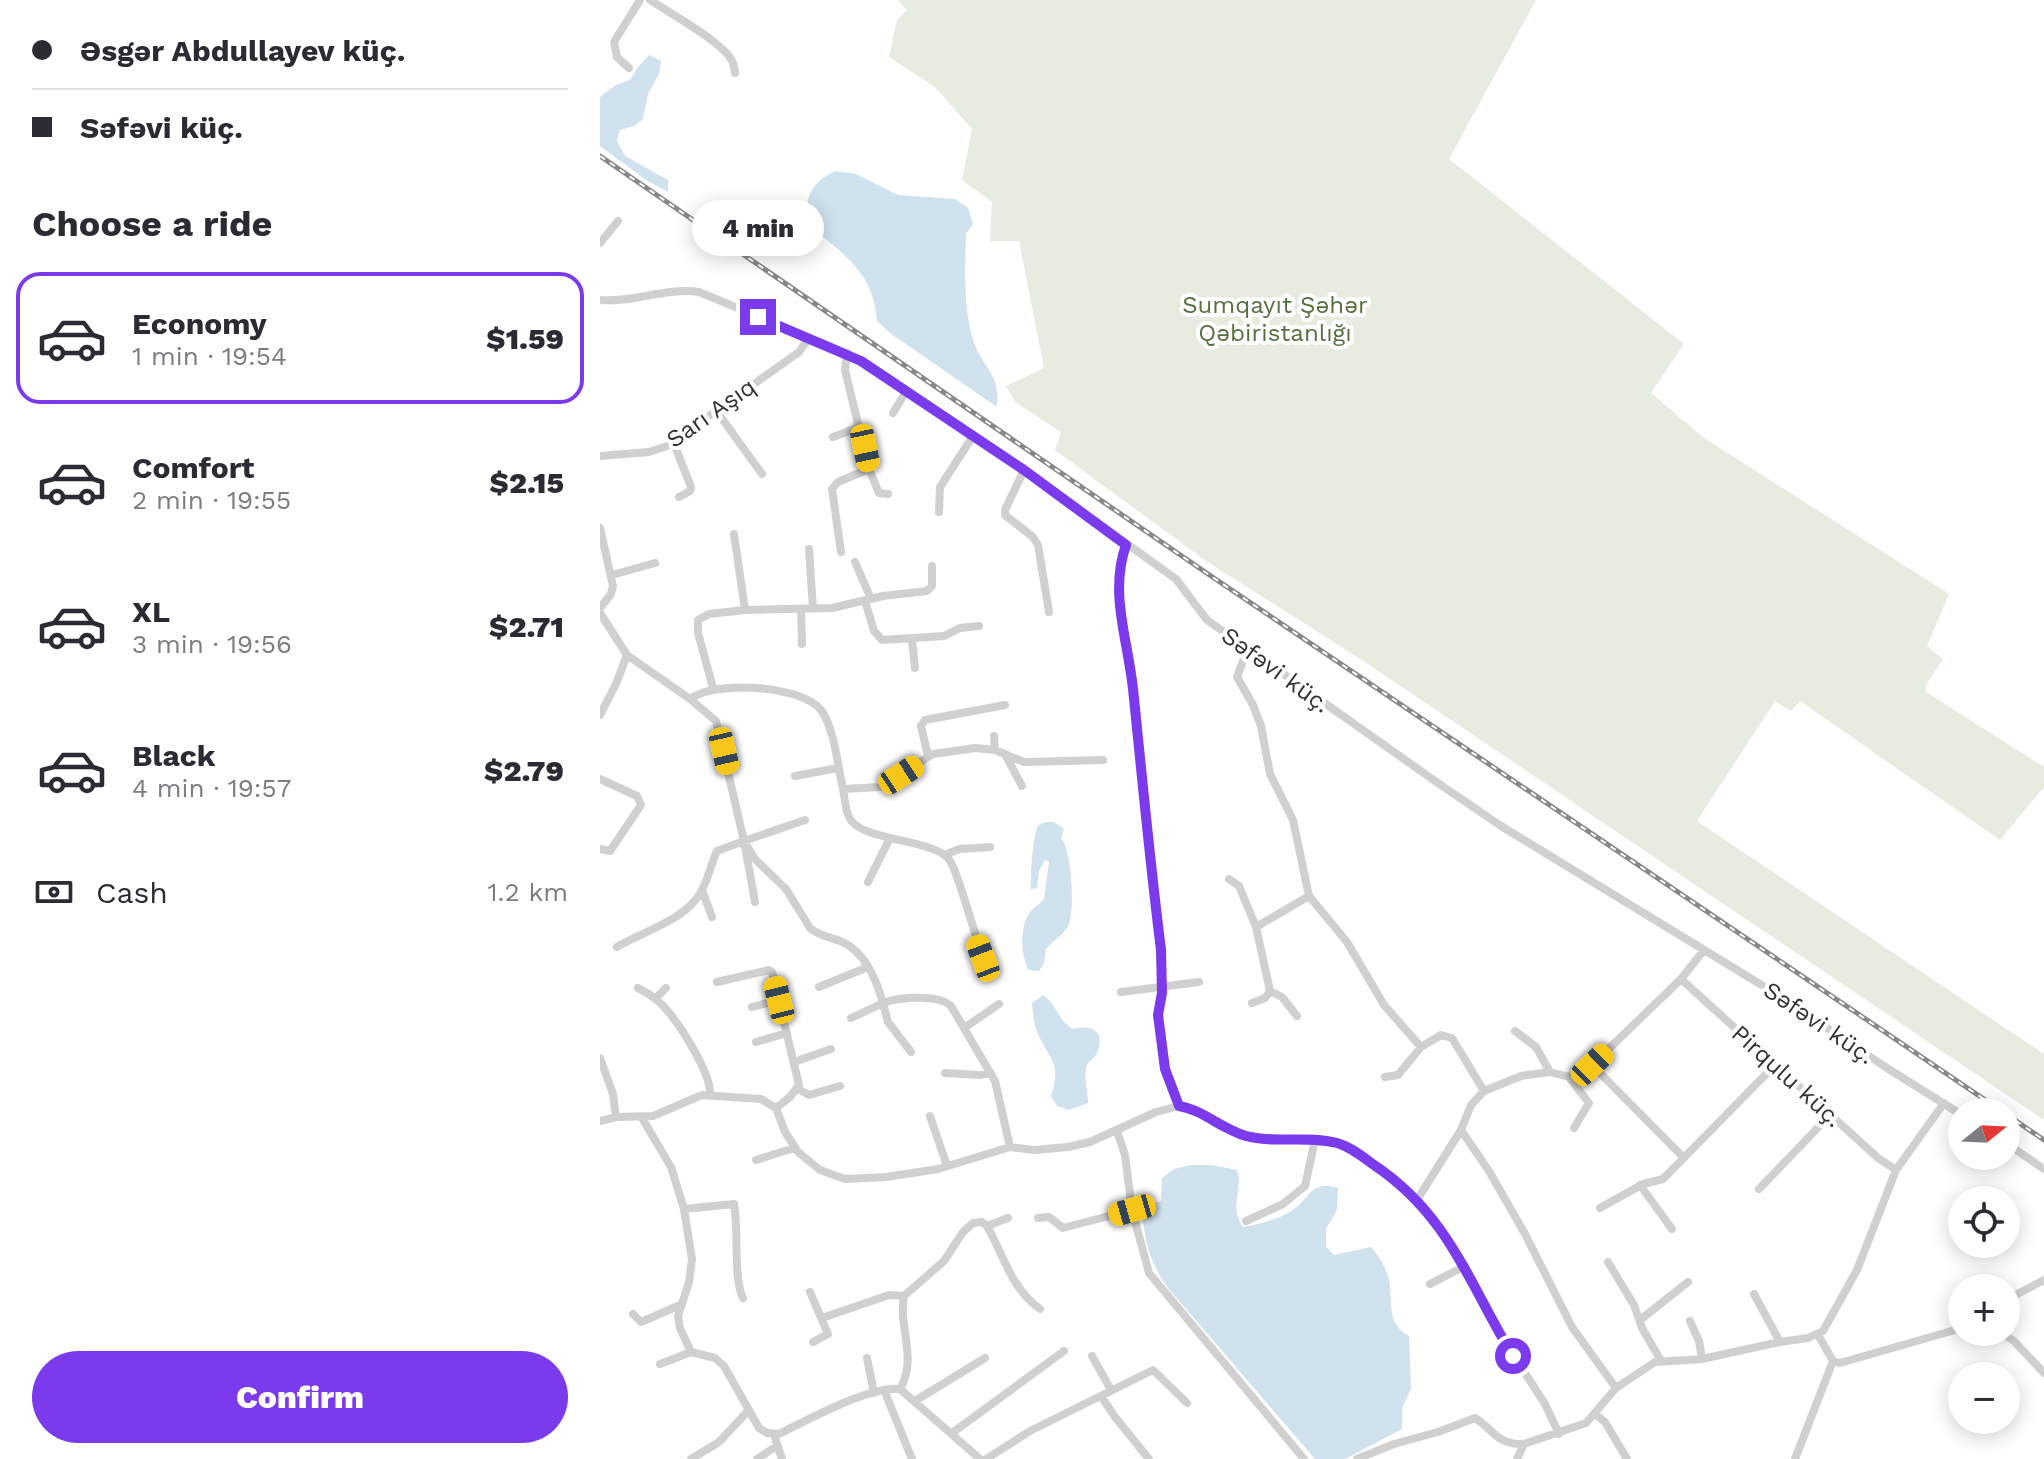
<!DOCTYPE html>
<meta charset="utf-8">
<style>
body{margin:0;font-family:"Work Sans",sans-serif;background:#f7f7f7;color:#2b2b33;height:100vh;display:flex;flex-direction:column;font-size:30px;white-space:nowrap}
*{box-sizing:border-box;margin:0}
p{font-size:26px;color:#7c7c81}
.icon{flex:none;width:44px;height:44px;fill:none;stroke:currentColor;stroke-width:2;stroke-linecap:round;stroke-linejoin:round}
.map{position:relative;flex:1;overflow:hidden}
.sheet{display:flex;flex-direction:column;background:#fff;width:600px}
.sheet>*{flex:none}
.banner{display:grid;align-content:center;height:176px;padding:0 32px;background:#fff}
.needle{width:52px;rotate:72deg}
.buttons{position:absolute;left:1348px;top:1098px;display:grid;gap:16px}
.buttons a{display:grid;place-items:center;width:72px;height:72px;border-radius:50%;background:#fff;box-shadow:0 4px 20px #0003;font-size:40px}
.end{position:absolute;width:36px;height:36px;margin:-18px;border:10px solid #7c3aed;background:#fff;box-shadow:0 0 0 4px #fff}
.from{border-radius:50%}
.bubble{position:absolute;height:56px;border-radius:28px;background:#fff;box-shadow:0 4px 20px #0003;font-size:26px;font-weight:800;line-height:56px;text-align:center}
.car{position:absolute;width:24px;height:48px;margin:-24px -12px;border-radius:10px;box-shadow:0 0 6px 2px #0007;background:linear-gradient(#f5c518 24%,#345 0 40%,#f5c518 0 76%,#345 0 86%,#f5c518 0)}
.banner b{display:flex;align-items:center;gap:28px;height:76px;font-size:30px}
.banner b+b{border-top:2px solid #e1e1e2}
.banner i{width:20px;height:20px;background:#2b2b33}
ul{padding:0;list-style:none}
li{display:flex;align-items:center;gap:24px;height:132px;margin:0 16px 12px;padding:0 16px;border:4px solid transparent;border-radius:24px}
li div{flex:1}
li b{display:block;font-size:30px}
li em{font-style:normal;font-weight:800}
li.active{border-color:#7c3aed}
li>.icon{width:72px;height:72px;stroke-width:1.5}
h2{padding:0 32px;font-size:36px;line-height:96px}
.pay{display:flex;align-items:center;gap:20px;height:88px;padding:0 32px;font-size:30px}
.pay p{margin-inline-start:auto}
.button{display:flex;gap:16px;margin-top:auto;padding:16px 32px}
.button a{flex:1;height:92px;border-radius:48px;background:#7c3aed;color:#fff;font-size:32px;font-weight:800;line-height:92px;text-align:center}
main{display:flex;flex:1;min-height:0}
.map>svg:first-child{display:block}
.green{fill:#e6ecdf}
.water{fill:#cfe2ee}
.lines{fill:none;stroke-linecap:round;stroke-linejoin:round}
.minor{stroke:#d0d0d0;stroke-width:8}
.rail-casing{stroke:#888;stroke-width:5}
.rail{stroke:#fff;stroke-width:2;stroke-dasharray:6;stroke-linecap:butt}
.route{stroke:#7c3aed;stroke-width:10}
.labels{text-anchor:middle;stroke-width:8;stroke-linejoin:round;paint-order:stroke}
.park-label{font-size:24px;fill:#56703f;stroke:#fff}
.street-label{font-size:24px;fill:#333;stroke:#fff}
</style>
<main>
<section class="sheet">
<div class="banner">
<b><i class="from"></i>Əsgər Abdullayev küç.</b>
<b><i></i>Səfəvi küç.</b>
</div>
<h2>Choose a ride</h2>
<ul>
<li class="active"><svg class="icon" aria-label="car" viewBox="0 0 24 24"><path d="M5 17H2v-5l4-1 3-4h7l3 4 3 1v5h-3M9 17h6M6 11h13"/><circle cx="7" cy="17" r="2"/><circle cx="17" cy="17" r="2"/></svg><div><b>Economy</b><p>1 min · 19:54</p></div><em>$1.59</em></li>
<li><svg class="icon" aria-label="car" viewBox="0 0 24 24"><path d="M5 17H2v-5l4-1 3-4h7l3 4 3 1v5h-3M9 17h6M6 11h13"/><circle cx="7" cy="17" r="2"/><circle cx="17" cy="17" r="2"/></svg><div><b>Comfort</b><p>2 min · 19:55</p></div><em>$2.15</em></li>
<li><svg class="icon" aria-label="car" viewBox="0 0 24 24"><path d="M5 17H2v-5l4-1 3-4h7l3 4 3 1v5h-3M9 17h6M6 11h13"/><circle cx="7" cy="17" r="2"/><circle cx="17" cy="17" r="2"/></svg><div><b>XL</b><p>3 min · 19:56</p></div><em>$2.71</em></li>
<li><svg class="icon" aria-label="car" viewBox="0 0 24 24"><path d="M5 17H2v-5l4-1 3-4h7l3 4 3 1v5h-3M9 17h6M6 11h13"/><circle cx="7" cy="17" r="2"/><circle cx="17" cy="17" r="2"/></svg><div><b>Black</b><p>4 min · 19:57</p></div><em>$2.79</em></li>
</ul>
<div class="pay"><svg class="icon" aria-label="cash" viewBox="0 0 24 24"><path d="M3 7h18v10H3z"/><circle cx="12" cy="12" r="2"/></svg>Cash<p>1.2 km</p></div>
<div class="button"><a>Confirm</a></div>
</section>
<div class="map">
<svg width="1444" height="1459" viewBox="0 0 1444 1459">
<rect width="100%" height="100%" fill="#fff"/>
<path class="green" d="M298 0H936L849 159 1084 344 1051 393 1104 438 1349 594 1327 646 1343 659 1326 685V692L1444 767V787L1400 840 1200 701 1191 711 1175 701 1097 821 1444 1054V1120L762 660 606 561 455 450 461 432 415 402 406 386 444 368 419 241H390L392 202 362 180 372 129 335 87 289 57 297 20 307 10Z"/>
<path class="water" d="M49 55 61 61 59 74 48 94 43 119 34 126 20 130 17 141 25 156 68 180V192L46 180 0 146V97L16 85 30 80 38 67Z
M236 171 256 174 298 195 355 199 368 208 373 224 366 234C365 270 363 309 374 343 384 369 400 373 397 407L290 333 277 321C273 270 243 255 208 224 204 198 211 181 236 171Z
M445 822H454L464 829 461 838C472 851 474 903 470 920 468 933 454 939 446 949L444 963 439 971 428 970C421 953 419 928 430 912 434 907 440 904 444 899L449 862 445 860 439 871 437 888 431 889C430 878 433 835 438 826Z
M443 995C458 1005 457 1020 473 1029 492 1024 506 1031 497 1053 494 1060 487 1060 486 1069 484 1079 488 1092 488 1103L469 1110 457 1106 451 1096C463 1060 447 1059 436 1029 433 1021 433 1011 432 1003Z
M591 1165H612L637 1170C644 1191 628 1205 643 1227 659 1224 677 1220 691 1211 710 1200 710 1179 738 1188L737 1210 726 1229V1246L734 1255 771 1247C781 1258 788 1271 790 1286 792 1308 788 1324 809 1336L811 1389 802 1408V1429L745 1459H715L568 1288C549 1262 544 1239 542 1208L561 1201 562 1178 574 1169Z"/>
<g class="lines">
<path class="minor" d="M50 0C68 12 124 43 132 61 133 61 135 72 135 73
M29 68 17 57 14 42 40 0
M0 243 18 221
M0 300C33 303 66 287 99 292L237 349 261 361 424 470 576 579 607 620 835 781 901 826 1178 995 1287 1068 1362 1115
M247 353 245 370 269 469 279 493 288 494
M115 409 162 474
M293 413 307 390
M233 437 260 427
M73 441 91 487 90 491 79 497
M0 456 49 452 67 446 199 352 208 339
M424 470 405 510V515L433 537 438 545 449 612
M339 512 340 487 373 436
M0 528 13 586 11 594 0 608
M134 534 145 610 232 608 283 596 327 591 332 586V566
M526 545C509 591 528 636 533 683 542 772 550 861 561 950L562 993 558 1015 565 1069 579 1106
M209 549 213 609
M241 552 232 489 238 482 269 469
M255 562 271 599
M12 575 55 563
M265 601 274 631 282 640 344 636 360 628 379 626
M201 609 202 644
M0 613 27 655 90 699 116 721 144 841 155 859 186 889 210 928C219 936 230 937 240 941 265 951 276 979 283 1003 300 997 338 994 351 1006L395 1081 410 1147
M312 640 315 668
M648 648 637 677 653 705 661 726 670 774 693 820 709 896
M113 688 98 633V620L109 614 145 610
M90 699C114 680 201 685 221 710 234 727 238 767 243 789L280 787 333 754 375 748 395 750 424 762 503 760
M0 715 16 684 27 655
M394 736 395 750
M328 756 321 726 325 720 405 705
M406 756 422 786
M195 776 238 768
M0 779 37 796 41 805 10 851 0 849
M243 789C245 798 245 811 250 819 263 841 330 839 348 858 357 867 376 940 383 958
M144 841 205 820
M345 855 359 849 390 847
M629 879 639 886 656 927
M268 882 290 838
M102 890 112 917
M17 947C42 932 79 922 97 898 107 886 110 866 117 851L144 841 155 902
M1081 979 1278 1158 1296 1170
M117 982 169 970 172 972 199 1085 190 1097 176 1108
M219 987 268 967
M38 988C45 992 53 996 59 1002 76 1017 111 1072 110 1094
M670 991 682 997 697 1016
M521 992 599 982
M55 999 66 988
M652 1003 665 998 670 991 656 927 709 896 747 942 784 1005 821 1047 841 1035 852 1038 884 1091
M152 1007 179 1000
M251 1018 283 1003 288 1022 311 1052
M364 1028 399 1004
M915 1031 936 1047 950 1072
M156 1042 187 1033
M0 1058 13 1094 16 1117
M194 1062 231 1049
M992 1065 1084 1158
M345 1073 379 1075 391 1073
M785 1077 798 1075 821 1047
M969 1077 989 1103 974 1128
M198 1089 209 1095 240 1086
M330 1116 347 1166
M42 1118 71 1167 84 1209 92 1259 89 1282 78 1316 80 1328 91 1352 115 1358 124 1366 159 1428 167 1433 179 1434C207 1420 269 1386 300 1389L380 1459
M0 1121 16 1117 53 1116 102 1095 161 1099 176 1108 185 1132 198 1152 220 1170 245 1179 286 1177 338 1169 410 1147 434 1150 468 1147 490 1142 556 1112 579 1106 590 1108 620 1126 644 1136 739 1143 793 1178 831 1217 865 1266 903 1339 945 1404 959 1434
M517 1131 525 1155 532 1210 549 1273 704 1459
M1406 1143 1444 1169
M156 1160 194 1148
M1040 1185 1072 1229
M1159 1189 1230 1115
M817 1200 861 1130
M1000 1208 1043 1184 1063 1179 1175 1065
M84 1209 134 1204C139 1229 133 1279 143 1298
M438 1218 449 1217 463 1228 532 1210
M646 1221 683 1204 705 1186 715 1140
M387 1226 408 1218
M1008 1262 1034 1305 1042 1328 1061 1361
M830 1284 865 1266
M210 1292 228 1334 213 1342
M1154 1294 1180 1342
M1406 1300 1444 1280
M33 1314 41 1322 80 1305
M222 1318 289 1295 304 1296
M1040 1320 1088 1282
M1090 1321 1099 1341 1102 1359
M1400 1332 1414 1341 1444 1373
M1218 1335 1233 1361 1240 1363 1362 1328
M492 1356 511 1390
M267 1358 274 1393
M60 1364 91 1352
M1016 1388 972 1327 925 1234 889 1171 861 1130 871 1105 884 1091 921 1076 950 1072 969 1077 992 1065 1081 979 1104 950
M300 1389C318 1358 298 1328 304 1296L344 1261 363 1232 373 1223 382 1222 387 1226C403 1254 412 1290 440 1309
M284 1390 312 1459
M501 1396 515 1417 549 1459
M315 1401 385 1358
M995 1414 1005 1422 1027 1459
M352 1433 464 1351
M174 1435 182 1459
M91 1459 119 1442 148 1411
M157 1459 177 1446
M386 1459 430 1431 553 1370 587 1403
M757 1459 794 1444 838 1432 875 1418C894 1430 897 1445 924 1444
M917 1459 924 1444 986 1423 1016 1388 1055 1362 1102 1359 1180 1342 1208 1338 1223 1331 1257 1270 1296 1170 1344 1103
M1195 1459 1233 1361"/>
<defs>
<path id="rail" d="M0 156 608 574 1403 1112
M1406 1114 1444 1140"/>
</defs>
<use href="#rail" class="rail-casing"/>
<use href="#rail" class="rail"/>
</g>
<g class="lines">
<path class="route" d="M158 317 261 361 424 470 526 545C509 593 528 640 533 689 542 776 550 863 561 950L562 993 558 1015 565 1069 579 1106C603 1110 622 1129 646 1136 675 1144 708 1135 737 1143 751 1147 763 1157 774 1165 849 1215 869 1284 913 1356"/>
</g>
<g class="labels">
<g class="park-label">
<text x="675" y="313">Sumqayıt Şəhər<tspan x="675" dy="28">Qəbiristanlığı</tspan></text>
</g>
<g class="street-label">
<text transform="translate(111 413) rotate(-35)" y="8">Sarı Aşıq</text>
<text transform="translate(676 670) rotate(36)" y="8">Səfəvi küç.</text>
<text transform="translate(1219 1023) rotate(34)" y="8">Səfəvi küç.</text>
<text transform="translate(1187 1076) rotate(42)" y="8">Pirqulu küç.</text>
</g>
</g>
</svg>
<div class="buttons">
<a><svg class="needle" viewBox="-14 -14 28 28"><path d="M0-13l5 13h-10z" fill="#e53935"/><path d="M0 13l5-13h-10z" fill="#7c7c81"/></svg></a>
<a><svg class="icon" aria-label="locate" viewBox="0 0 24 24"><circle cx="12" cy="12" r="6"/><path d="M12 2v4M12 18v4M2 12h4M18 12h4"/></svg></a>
<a>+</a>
<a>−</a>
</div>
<i class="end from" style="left:913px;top:1356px"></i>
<i class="end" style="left:158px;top:317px"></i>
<div class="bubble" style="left:92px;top:200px;width:132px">4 min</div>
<i class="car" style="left:265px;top:448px;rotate:168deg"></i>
<i class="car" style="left:124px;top:751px;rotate:167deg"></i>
<i class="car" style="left:301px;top:775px;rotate:57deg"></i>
<i class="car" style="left:383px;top:958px;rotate:339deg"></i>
<i class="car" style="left:179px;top:1000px;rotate:346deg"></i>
<i class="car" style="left:992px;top:1065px;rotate:46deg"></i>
<i class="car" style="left:532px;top:1210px;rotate:254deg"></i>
</div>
</main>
